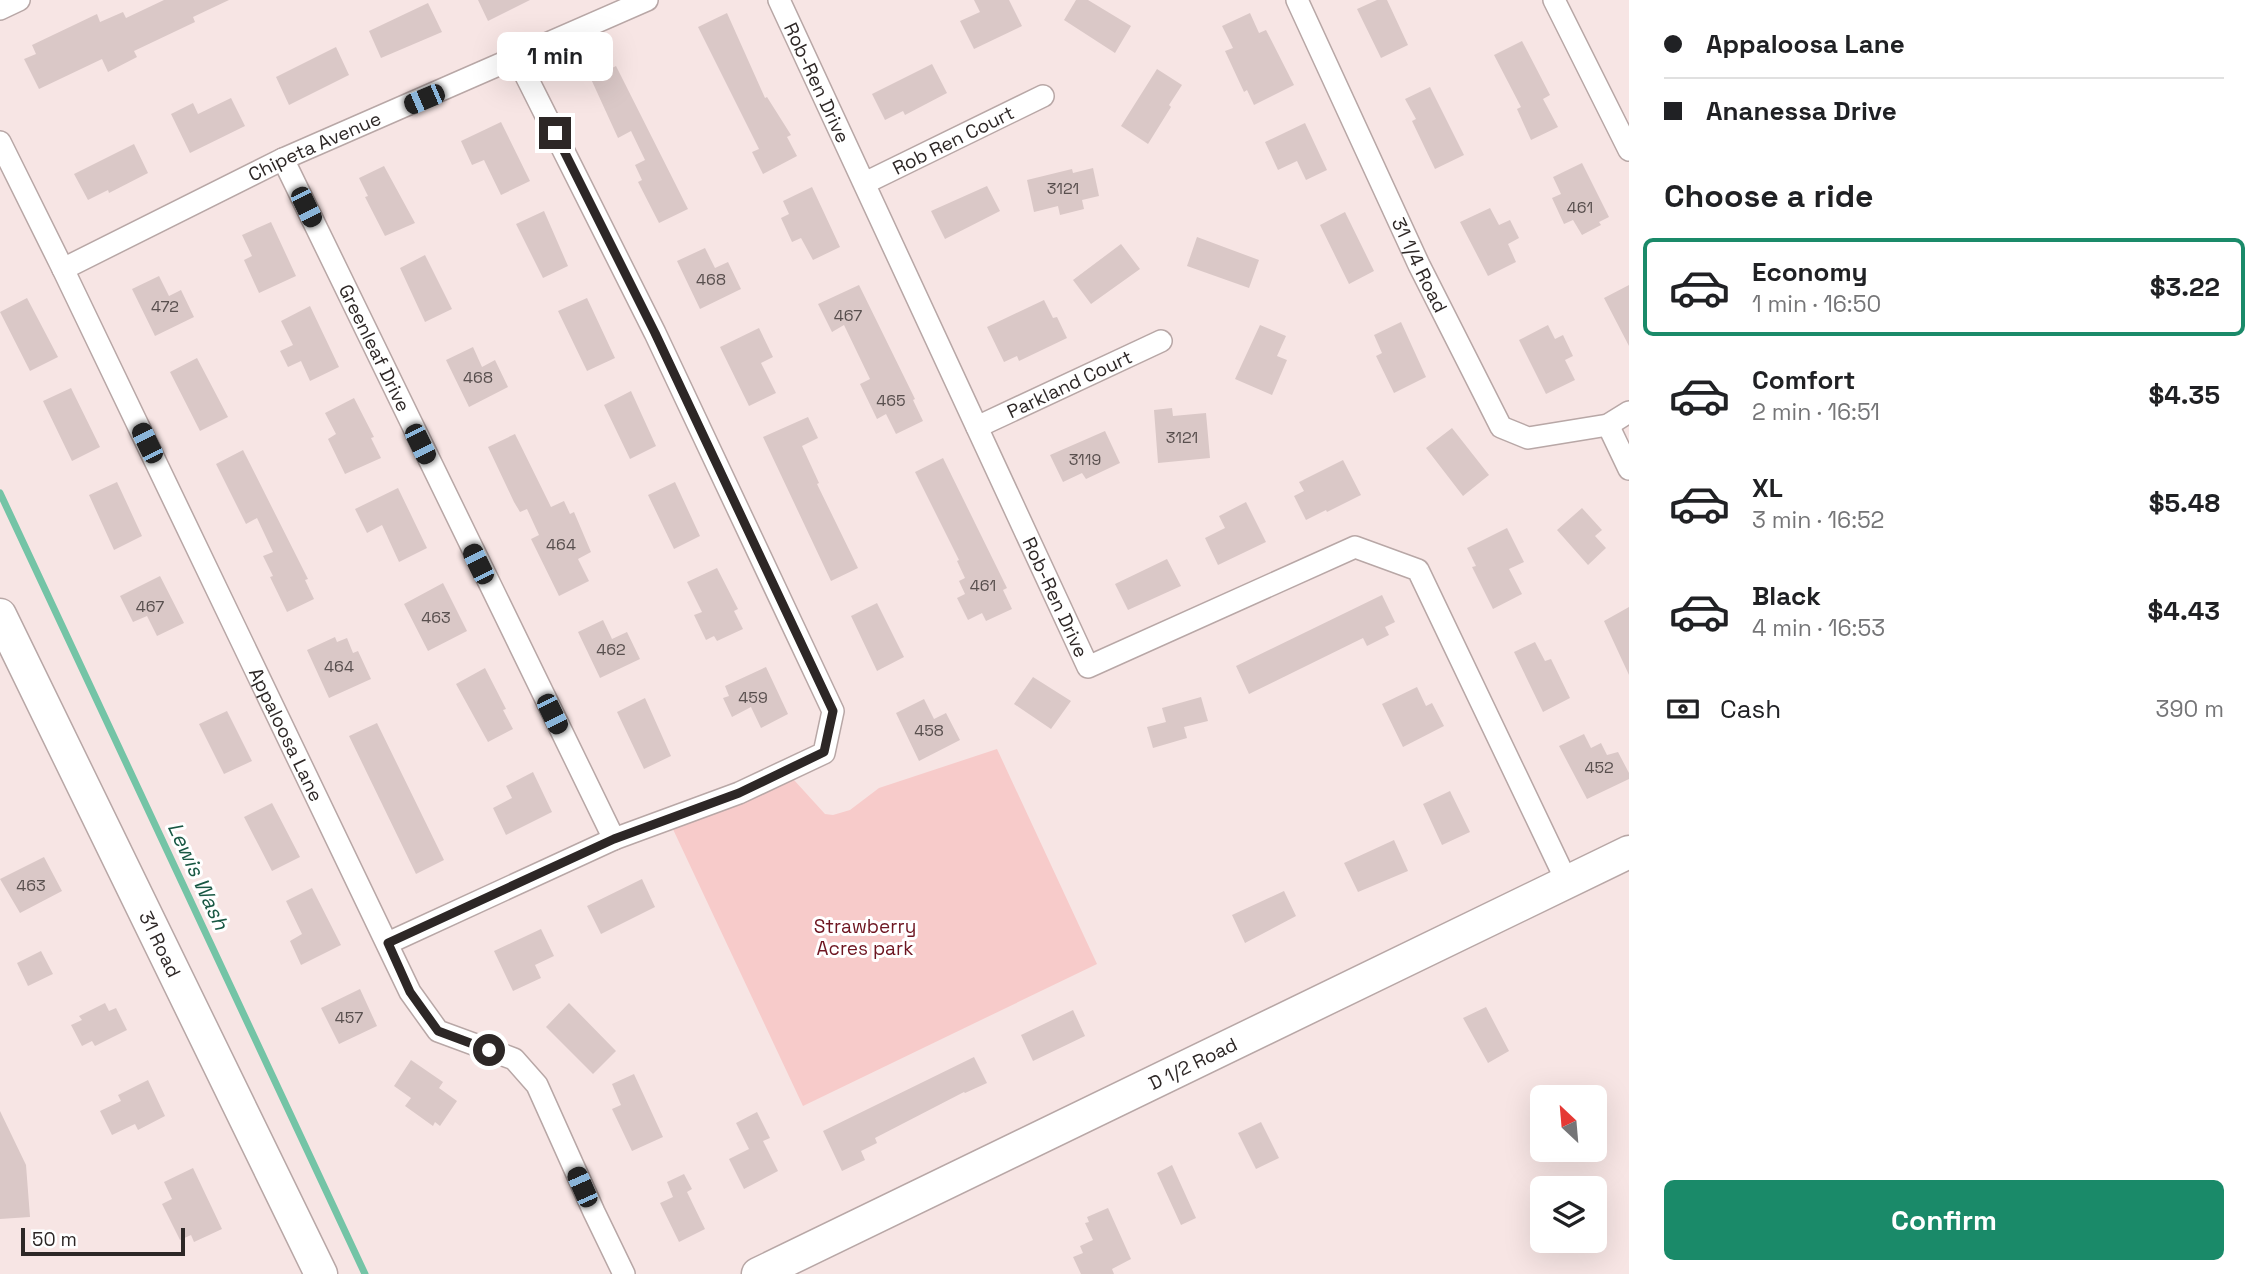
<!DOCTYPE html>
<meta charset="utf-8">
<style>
body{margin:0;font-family:"Space Grotesk",sans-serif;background:#f6f6f6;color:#202124;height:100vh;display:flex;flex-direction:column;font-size:26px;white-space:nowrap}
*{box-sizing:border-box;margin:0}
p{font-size:23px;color:#757577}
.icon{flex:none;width:38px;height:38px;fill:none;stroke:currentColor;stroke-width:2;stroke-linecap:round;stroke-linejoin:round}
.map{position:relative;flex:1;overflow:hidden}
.side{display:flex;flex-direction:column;background:#fff;width:630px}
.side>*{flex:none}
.guide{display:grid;align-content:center;height:154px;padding:0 35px;background:#fff}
.needle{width:46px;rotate:334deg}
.tools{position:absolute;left:1530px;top:1085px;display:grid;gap:14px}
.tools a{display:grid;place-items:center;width:77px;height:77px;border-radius:10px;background:#fff;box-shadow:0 7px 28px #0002;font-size:35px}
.scale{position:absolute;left:21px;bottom:18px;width:164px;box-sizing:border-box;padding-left:7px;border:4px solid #2d2726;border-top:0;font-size:19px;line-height:24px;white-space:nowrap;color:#2d2726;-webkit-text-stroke:5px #fff;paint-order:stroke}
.end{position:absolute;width:32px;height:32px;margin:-16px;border:9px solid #2d2726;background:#fff;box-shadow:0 0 0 4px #fff}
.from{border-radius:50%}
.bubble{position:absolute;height:49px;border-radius:10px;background:#fff;box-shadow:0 7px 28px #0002;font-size:23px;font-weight:700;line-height:49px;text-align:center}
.car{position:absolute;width:21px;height:42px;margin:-21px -10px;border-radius:9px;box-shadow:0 0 5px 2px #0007;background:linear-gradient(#222 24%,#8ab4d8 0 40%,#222 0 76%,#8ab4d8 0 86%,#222 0)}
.guide b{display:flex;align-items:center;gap:24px;height:66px;font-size:26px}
.guide b+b{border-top:2px solid #e0e0e0}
.guide i{width:18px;height:18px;background:#202124}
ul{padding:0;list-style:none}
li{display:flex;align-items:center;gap:21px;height:98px;margin:0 14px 10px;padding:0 21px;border:4px solid transparent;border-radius:10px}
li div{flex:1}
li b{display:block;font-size:26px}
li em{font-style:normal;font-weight:700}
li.on{border-color:#1a8a69}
li>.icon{width:63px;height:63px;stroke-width:1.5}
h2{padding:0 35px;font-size:32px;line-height:84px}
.pay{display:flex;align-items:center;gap:18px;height:77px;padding:0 35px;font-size:26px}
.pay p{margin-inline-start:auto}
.action{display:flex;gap:14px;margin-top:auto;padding:14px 35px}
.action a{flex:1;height:80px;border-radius:10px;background:#1a8a69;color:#fff;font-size:28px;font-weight:700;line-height:80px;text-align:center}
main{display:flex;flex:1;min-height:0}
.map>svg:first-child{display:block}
.green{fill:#f7cbca}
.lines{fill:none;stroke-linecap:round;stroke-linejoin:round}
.stream{stroke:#74c4a6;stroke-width:7}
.building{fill:#dac8c7}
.street-casing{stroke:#b8a7a6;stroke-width:24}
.secondary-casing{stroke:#b8a7a6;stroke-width:35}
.street{stroke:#fff;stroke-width:21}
.secondary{stroke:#fff;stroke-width:32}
.route{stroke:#2d2726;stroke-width:9}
.labels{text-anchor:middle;stroke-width:6;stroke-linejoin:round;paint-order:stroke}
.number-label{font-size:16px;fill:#584f4e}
.street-label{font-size:19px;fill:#2d2726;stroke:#fff}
.park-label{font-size:19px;fill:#6e1621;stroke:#fff}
.water-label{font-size:21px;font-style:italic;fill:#185743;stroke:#fff}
</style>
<main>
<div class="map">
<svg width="1629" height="1274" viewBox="0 0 1629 1274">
<rect width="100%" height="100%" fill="#f7e5e4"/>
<path class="green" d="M997 749 1097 964 803 1106 671 825 794 780 825 814 833 815 850 810 879 788Z"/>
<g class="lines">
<path class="stream" d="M0 493 365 1274"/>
</g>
<path class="building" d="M164 0H229L193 17 195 22 134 51 137 57 108 72 102 59 39 89 24 59 36 54 32 45 97 14 100 22 123 12 126 18Z
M478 0H530L488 21Z
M974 0H1009L1022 26 974 49 960 21 980 12Z
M1076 0H1088L1131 26 1115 53 1064 20Z
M1377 0H1387L1408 45 1381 58 1357 9Z
M428 3 442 32 381 58 369 31Z
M727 13 765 98 767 97 791 135 787 137 797 156 763 174 752 152 759 149 698 27Z
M1250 13 1259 33 1266 30 1294 85 1254 105 1247 90 1244 92 1225 51 1233 48 1222 26Z
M1522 41 1550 95 1543 99 1558 127 1531 140 1517 109 1521 107 1494 55Z
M336 47 349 75 289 105 276 77Z
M932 64 947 93 905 115 903 111 885 120 872 94Z
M616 66 688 209 659 223 638 182 642 180 635 165 645 160 631 131 618 138 591 79Z
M1157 69 1182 85 1169 105 1171 107 1148 144 1121 126Z
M1430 87 1464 155 1435 169 1412 121 1416 119 1405 99Z
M231 98 245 126 190 153 171 114 193 103 198 114Z
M501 122 530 181 501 195 484 160 472 165 461 141Z
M1305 123 1327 170 1306 180 1297 161 1278 170 1265 142Z
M134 144 148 173 109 193 108 190 88 200 74 174Z
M1582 163 1609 217 1599 222 1601 225 1582 235 1573 220 1564 224 1552 198 1561 194 1553 177Z
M384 166 415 223 385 236 365 197 368 196 359 178Z
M1093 168 1099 196 1082 200 1084 209 1060 215 1058 206 1034 212 1027 180 1072 169 1073 173Z
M987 186 1000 211 945 239 931 211Z
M812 187 840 247 813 260 801 238 792 242 781 218 789 214 783 201Z
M1490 208 1499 225 1510 220 1519 238 1508 244 1516 262 1488 276 1460 222Z
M544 211 568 266 543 278 516 224Z
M1345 212 1374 271 1349 284 1320 225Z
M271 222 296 276 259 293 244 260 252 256 242 235Z
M1197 237 1259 260 1249 288 1187 266Z
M1121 244 1140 269 1091 304 1073 280Z
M705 248 715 268 728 262 741 289 700 309 677 261Z
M425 255 452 309 425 322 400 268Z
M159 276 169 296 181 290 194 317 155 336 132 289Z
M859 285 915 399 913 400 923 421 896 434 886 414 877 419 860 384 870 379 844 325 832 332 818 304Z
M1629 285V346L1604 298Z
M27 298 58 357 30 371 0 312Z
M587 298 615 358 587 371 558 311Z
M1044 300 1053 318 1057 317 1067 338 1019 361 1017 356 1004 362 987 327Z
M310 306 339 367 310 381 301 361 288 367 280 351 293 345 281 321Z
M1401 322 1426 377 1394 393 1376 356 1382 353 1374 335Z
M1260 325 1286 336 1277 356 1287 360 1272 395 1235 379Z
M1548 325 1555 339 1563 335 1573 356 1565 360 1575 380 1546 394 1519 340Z
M759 328 773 357 761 363 776 393 749 406 720 347Z
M473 347 482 367 495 360 508 387 469 407 446 360Z
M197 358 228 417 200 431 170 372Z
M71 388 100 447 72 461 43 401Z
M631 391 656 446 630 459 604 405Z
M354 398 374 437 371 438 381 458 345 474 328 439 336 434 325 413Z
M1172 408 1173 416 1206 413 1210 458 1158 463 1154 410Z
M808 417 818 438 802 446 819 483 817 484 858 568 831 581 763 437Z
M1452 428 1489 475 1463 496 1426 448Z
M1105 431 1120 463 1086 479 1082 473 1063 482 1050 455Z
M515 434 551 507 564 501 570 514 574 512 591 552 578 559 589 581 559 596 531 539 539 535 527 509 520 512 514 502 488 447Z
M243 450 308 579 305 580 314 599 287 612 270 577 273 576 263 556 273 552 257 518 246 524 216 464Z
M943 458 1007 588 1003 590 1012 609 986 621 982 613 968 620 957 598 965 594 959 581 965 578 957 561 959 560 915 472Z
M1343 460 1361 495 1327 512 1326 510 1306 520 1294 496 1304 491 1299 482Z
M117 482 142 536 114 550 89 495Z
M675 482 700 536 674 549 648 495Z
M398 488 427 548 399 562 382 525 367 533 355 509Z
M1246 502 1266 542 1218 565 1205 538 1225 528 1219 516Z
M1582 508 1602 530 1595 536 1606 548 1588 565 1557 530Z
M1507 528 1524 562 1509 569 1522 594 1493 609 1472 567 1476 566 1467 548Z
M1167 559 1181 586 1128 610 1115 584Z
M717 568 738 609 734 611 743 629 717 641 714 636 706 640 694 615 702 612 687 582Z
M160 576 184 623 157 636 147 616 133 622 120 596Z
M443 583 467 631 428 651 404 604Z
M1382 595 1395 622 1385 627 1389 635 1367 646 1363 638 1249 694 1236 666Z
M877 603 904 657 877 671 851 616Z
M1629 607V675L1604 621Z
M603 620 612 639 627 632 640 659 600 678 578 632Z
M335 637 337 642 347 638 353 653 358 651 371 679 329 698 307 650Z
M1535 642 1545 661 1551 659 1570 698 1543 712 1514 652Z
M766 667 788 714 761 728 751 707 732 717 723 698 729 696 725 686Z
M485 668 506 709 503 710 513 729 488 742 456 684Z
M1033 677 1071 701 1051 729 1014 704Z
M1417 687 1426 706 1432 703 1444 726 1403 747 1382 704Z
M1201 697 1208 721 1184 727 1187 738 1153 748 1147 727 1166 722 1162 708Z
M645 698 671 756 644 769 617 712Z
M924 699 934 719 946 713 960 740 919 761 896 713Z
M227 711 252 761 224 774 199 724Z
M377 723 444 860 416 874 349 736Z
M1584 734 1591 748 1601 743 1607 755 1618 752 1629 773V779L1587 799 1559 746Z
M533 772 552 812 506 835 493 808 512 798 506 786Z
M1450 791 1470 832 1442 845 1423 804Z
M272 803 300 857 272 871 244 817Z
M1394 840 1408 871 1358 892 1344 863Z
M44 857 62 891 20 913 0 879Z
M642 879 655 907 601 934 587 906Z
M312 888 341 945 301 965 290 941 302 934 286 901Z
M1284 891 1296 916 1245 943 1232 915Z
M541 929 554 956 535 965 541 978 513 991 494 951Z
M41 951 53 974 28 986 17 963Z
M360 989 377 1026 339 1044 321 1008Z
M105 1003 109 1011 116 1008 127 1030 95 1046 92 1041 82 1046 71 1025 82 1020 79 1016Z
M569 1003 616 1051 593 1074 546 1027Z
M1486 1007 1509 1051 1488 1063 1463 1018Z
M1073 1010 1085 1036 1033 1061 1021 1035Z
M974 1057 987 1083 965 1093 964 1092 875 1138 877 1143 861 1151 865 1160 842 1171 823 1131Z
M411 1060 443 1082 439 1088 457 1101 440 1126 435 1122 433 1126 405 1106 411 1098 394 1086Z
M634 1074 663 1137 632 1151 612 1109 621 1105 612 1084Z
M148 1080 165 1116 138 1130 135 1124 112 1135 100 1111 121 1101 118 1095Z
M0 1111 26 1165 30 1217 0 1219Z
M757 1112 770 1138 763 1141 778 1171 744 1189 729 1159 749 1149 736 1123Z
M1261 1122 1279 1158 1256 1169 1238 1133Z
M1172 1165 1196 1218 1181 1225 1157 1173Z
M193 1168 222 1229 194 1242 191 1235 180 1240 162 1204 172 1199 164 1182Z
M684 1174 692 1189 687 1192 705 1229 679 1242 660 1203 673 1197 667 1182Z
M1108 1208 1131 1259 1112 1269 1114 1274H1081L1073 1257 1083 1253 1080 1246 1093 1240 1085 1223 1089 1222 1087 1217Z"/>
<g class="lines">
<defs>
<g id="street">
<path id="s1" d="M779 0 1088 667 1355 547 1418 570 1567 882"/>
<path id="s2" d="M1297 0 1419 265 1501 427 1528 438 1608 425 1629 412"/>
<path d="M1554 0 1629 150"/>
<path d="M0 9 19 0"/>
<path id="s3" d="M0 142 63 269 410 992 438 1031 514 1059 537 1085 594 1212 624 1274"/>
<path id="s4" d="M283 159 614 839"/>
<path id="s5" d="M865 183 1043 96"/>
<path id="s6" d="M63 269 283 159 647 0"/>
<path d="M1608 425 1629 469"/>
<path id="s7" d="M977 427 1161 341"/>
<path d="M388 943 614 839 739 793 824 753 833 711 655 333 517 58"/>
</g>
<g id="secondary">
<path id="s8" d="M0 615 321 1274"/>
<path id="s9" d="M758 1274 1629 852"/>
</g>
</defs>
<use href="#street" class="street-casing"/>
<use href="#secondary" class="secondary-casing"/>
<use href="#street" class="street"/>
<use href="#secondary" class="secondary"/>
</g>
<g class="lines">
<path class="route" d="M489 1050 438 1031 410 992 388 943 614 839 739 793 824 752 833 711 655 333 555 133"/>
</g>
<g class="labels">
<g class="number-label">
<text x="1063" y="194">3121</text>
<text x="1580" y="213">461</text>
<text x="711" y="285">468</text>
<text x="165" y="312">472</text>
<text x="848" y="321">467</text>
<text x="478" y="383">468</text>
<text x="891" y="406">465</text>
<text x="1182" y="443">3121</text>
<text x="1085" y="465">3119</text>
<text x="561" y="550">464</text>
<text x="983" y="591">461</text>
<text x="150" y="612">467</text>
<text x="436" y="623">463</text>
<text x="611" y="655">462</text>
<text x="339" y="672">464</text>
<text x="753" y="703">459</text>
<text x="929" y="736">458</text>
<text x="1599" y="773">452</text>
<text x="31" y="891">463</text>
<text x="349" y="1023">457</text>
</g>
<g class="street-label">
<text dy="7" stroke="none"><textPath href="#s1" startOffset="91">Rob-Ren Drive</textPath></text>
<text dy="7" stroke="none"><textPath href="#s5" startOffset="98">Rob Ren Court</textPath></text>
<text dy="7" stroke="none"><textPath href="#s6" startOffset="280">Chipeta Avenue</textPath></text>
<text dy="7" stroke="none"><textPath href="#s2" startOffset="292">31 1/4 Road</textPath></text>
<text dy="7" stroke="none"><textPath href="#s4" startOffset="210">Greenleaf Drive</textPath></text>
<text dy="7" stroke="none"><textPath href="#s7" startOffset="102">Parkland Court</textPath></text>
<text dy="7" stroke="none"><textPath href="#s1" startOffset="658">Rob-Ren Drive</textPath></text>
<text dy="7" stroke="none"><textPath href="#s3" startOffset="658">Appaloosa Lane</textPath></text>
<text dy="7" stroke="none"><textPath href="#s8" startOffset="366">31 Road</textPath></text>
<text dy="7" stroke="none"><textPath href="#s9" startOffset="483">D 1/2 Road</textPath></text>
</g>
<g class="park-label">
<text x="865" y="933">Strawberry<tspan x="865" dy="22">Acres park</tspan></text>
</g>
<g class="water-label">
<text transform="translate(198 876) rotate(65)" y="7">Lewis Wash</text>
</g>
</g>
</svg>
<div class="tools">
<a><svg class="needle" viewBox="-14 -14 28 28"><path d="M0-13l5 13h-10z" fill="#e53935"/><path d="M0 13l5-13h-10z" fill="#757577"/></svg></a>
<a><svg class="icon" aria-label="layers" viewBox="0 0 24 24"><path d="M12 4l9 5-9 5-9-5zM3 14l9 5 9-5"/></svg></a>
</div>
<div class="scale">50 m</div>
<i class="end from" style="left:489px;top:1050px"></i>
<i class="end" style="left:555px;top:133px"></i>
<div class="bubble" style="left:497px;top:32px;width:116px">1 min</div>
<i class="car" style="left:424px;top:99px;rotate:247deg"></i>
<i class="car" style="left:306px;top:207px;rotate:154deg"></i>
<i class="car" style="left:147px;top:443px;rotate:334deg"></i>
<i class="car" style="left:420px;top:444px;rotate:154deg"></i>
<i class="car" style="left:478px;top:564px;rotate:334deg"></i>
<i class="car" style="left:552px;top:714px;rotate:154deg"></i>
<i class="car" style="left:582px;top:1187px;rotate:336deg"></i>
</div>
<section class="side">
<div class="guide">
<b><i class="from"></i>Appaloosa Lane</b>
<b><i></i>Ananessa Drive</b>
</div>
<h2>Choose a ride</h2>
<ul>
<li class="on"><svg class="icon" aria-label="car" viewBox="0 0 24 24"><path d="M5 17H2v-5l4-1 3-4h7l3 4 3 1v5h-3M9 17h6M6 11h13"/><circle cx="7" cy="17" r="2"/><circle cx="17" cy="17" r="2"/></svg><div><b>Economy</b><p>1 min · 16:50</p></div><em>$3.22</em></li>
<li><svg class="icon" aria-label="car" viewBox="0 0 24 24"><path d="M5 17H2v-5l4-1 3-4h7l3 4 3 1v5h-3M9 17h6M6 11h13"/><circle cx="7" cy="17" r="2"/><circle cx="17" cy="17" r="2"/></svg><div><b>Comfort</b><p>2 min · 16:51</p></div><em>$4.35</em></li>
<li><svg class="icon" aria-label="car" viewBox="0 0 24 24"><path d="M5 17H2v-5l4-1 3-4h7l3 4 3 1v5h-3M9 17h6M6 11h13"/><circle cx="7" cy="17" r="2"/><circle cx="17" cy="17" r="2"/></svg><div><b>XL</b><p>3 min · 16:52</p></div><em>$5.48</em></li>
<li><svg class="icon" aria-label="car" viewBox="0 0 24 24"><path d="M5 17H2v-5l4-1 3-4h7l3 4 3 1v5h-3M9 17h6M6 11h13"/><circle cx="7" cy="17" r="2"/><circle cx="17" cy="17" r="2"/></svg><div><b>Black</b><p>4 min · 16:53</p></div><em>$4.43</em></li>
</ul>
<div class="pay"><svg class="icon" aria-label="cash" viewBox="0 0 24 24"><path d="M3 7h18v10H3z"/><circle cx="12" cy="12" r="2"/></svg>Cash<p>390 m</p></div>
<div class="action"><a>Confirm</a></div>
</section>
</main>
